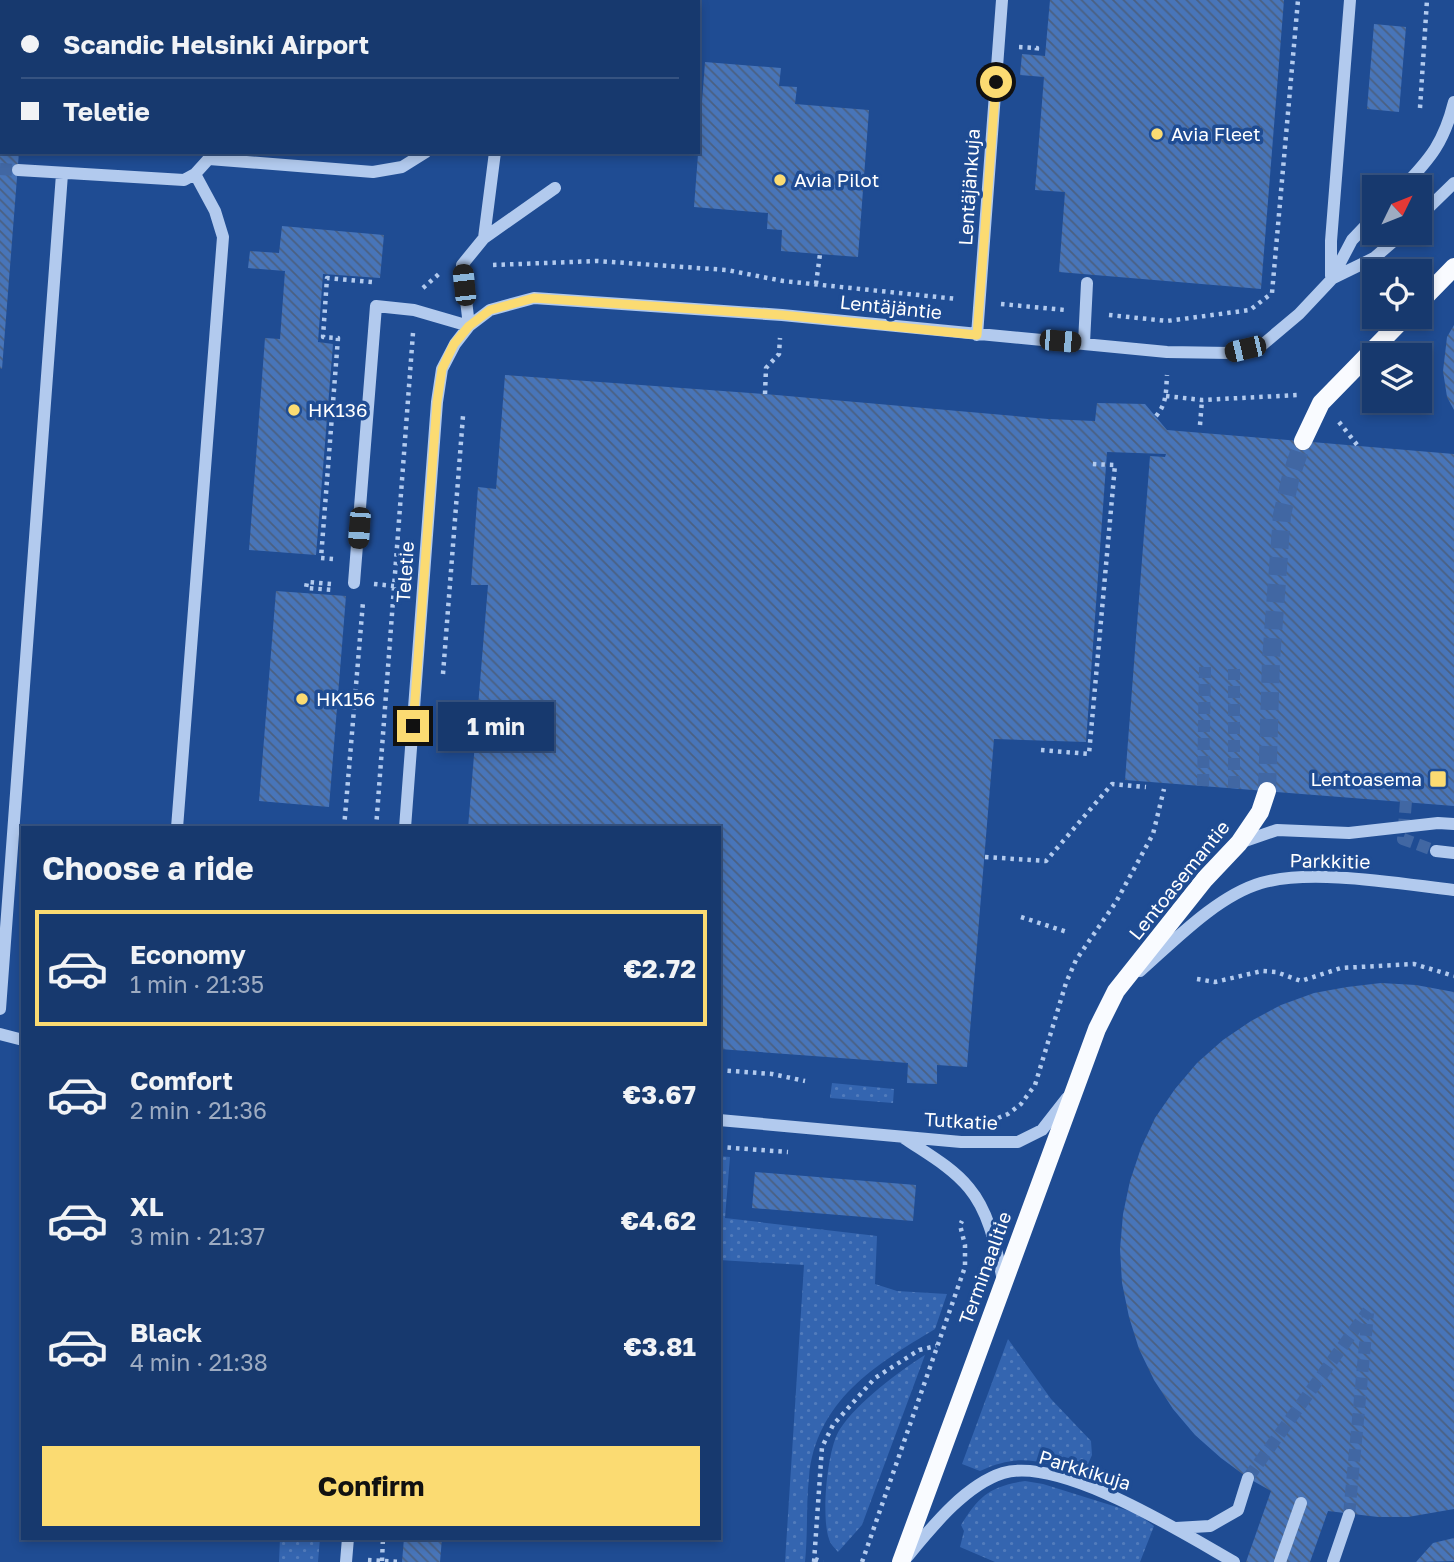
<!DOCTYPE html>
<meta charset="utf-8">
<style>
body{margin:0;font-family:"Golos Text",sans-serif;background:#204073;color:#f1f3f6;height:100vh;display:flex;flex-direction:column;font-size:26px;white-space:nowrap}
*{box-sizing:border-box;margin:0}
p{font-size:23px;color:#9eacc2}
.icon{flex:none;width:38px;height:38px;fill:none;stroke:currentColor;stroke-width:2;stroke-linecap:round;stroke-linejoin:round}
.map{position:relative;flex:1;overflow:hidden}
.panel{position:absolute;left:21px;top:826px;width:700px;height:714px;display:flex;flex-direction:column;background:#17396e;border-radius:0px;box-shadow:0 4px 10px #0003,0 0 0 2px #365381}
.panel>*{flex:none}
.hud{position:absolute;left:0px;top:0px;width:700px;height:154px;box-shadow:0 4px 10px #0003,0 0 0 2px #365381;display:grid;align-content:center;height:154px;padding:0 21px;background:#17396e}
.needle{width:46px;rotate:47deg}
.tools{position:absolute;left:1362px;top:175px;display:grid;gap:14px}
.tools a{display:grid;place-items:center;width:70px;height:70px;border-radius:0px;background:#17396e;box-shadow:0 4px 10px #0003,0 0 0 2px #365381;font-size:35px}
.end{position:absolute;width:32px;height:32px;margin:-16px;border:9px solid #fbdb72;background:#111;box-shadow:0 0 0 4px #111}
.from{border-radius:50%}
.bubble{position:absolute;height:49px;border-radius:0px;background:#17396e;box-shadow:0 4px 10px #0003,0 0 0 2px #365381;font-size:23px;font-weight:700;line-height:49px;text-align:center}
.car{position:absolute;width:21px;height:42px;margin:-21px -10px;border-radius:9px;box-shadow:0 0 5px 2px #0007;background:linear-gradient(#222 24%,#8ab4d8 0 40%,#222 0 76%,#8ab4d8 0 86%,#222 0)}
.hud b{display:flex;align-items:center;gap:24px;height:66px;font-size:26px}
.hud b+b{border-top:2px solid #365381}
.hud i{width:18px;height:18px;background:#f1f3f6}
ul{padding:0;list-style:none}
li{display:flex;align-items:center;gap:21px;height:116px;margin:0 14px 10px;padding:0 7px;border:4px solid transparent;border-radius:0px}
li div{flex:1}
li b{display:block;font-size:26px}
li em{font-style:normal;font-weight:700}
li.current{border-color:#fbdb72}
li>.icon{width:63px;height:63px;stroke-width:1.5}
h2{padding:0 21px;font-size:32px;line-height:84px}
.button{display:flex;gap:14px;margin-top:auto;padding:14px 21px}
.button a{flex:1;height:80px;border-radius:0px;background:#fbdb72;color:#111;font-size:28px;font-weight:700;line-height:80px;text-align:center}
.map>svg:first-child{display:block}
.grass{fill:url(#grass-dots)}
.building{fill:url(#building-back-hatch)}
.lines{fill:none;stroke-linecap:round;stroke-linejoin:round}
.minor-tunnel{stroke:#4167a3;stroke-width:12;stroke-dasharray:12 6;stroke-linecap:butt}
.major-tunnel{stroke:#4167a3;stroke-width:18;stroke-dasharray:18 9;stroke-linecap:butt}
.path{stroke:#b2caee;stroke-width:4.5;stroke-dasharray:3.5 5;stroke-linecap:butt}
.minor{stroke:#b2caee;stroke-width:12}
.major{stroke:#f9fbff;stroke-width:18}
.route{stroke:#fbdb72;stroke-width:9}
.poi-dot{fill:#fbdb72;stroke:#1f4c93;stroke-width:2.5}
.labels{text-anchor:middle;stroke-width:7;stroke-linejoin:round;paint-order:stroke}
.poi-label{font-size:19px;fill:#fff;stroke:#1f4c93;text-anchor:start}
.street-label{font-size:19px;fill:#fff;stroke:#1f4c93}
</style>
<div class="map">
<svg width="1454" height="1562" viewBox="0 0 1454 1562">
<defs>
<pattern id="grass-dots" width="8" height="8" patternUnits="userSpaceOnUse" patternTransform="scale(1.75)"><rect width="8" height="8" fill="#3465b0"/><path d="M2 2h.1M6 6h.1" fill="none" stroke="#527cbc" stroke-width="1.8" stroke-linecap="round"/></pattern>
<pattern id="building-back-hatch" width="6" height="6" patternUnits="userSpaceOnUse" patternTransform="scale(1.75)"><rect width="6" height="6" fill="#4875b9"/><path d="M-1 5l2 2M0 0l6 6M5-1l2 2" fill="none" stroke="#4a6082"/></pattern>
</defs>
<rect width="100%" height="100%" fill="#1f4c93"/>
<path class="grass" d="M832 1083 894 1089 893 1103 830 1098Z
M719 1156 730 1157 725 1218 877 1236 875 1284 897 1291 947 1294 935 1329C875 1365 816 1401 809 1477 806 1505 808 1534 805 1562H785L804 1265 719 1260Z
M1008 1339 1051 1399 1091 1441 1092 1455 1085 1471 1080 1473C1040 1462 1020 1452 980 1471L962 1464Z
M925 1355 862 1525 838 1552C835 1548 830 1544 829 1539 821 1517 827 1448 840 1429 858 1402 898 1372 925 1355Z
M1025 1481 1043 1484 1136 1513 1154 1526 1140 1562H995L960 1547 964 1531 961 1525C979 1496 990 1486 1025 1481Z
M280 1538H320L318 1562H279Z"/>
<path class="building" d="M1050 0H1284L1261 289 1059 272 1065 192 1035 190 1044 77 1020 75 1022 54 1045 56Z
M1374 24 1406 27 1399 112 1367 109Z
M705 62 781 68 779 86 797 87 795 104 869 110 858 257 781 251 782 230 767 229 768 213 694 207Z
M0 152H19L2 369 0 368Z
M282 226 384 235 380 278 323 274 318 342 333 344 316 555 249 550 265 338 280 339 285 271 248 268 250 251 279 253Z
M1454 325V410L1447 397 1443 371 1447 337Z
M505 375 765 394 1048 419 1095 421 1097 403 1145 404 1167 430 1454 454V806L1125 780 1150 456 1165 457 1166 454 1107 452 1086 742 994 739 967 1067 937 1065V1084L907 1083 908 1063 719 1049V828H468L488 585H471L478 487 496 489Z
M276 591 346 596 329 807 259 801Z
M1381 983 1416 985 1454 992V1509L1408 1517H1378L1328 1511 1310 1562H1246L1271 1491 1248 1478 1221 1458 1195 1435 1173 1409 1154 1380 1139 1349 1129 1317 1122 1283 1120 1249 1123 1214 1130 1181 1141 1148 1155 1118 1175 1089 1197 1063 1223 1040 1251 1021 1281 1005 1314 993 1347 987Z
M755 1172 916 1185 913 1221 752 1208Z
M404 1538H442L440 1562H402Z
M1454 1538V1561L1416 1562 1433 1543Z"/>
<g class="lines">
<path class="minor-tunnel" d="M0 169 18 170
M1203 786 1205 667
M1234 788V669
M1406 801 1403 839 1436 851
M1248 1478 1368 1311
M1349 1515 1368 1313"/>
<path class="major-tunnel" d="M1267 791 1271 660 1282 515 1291 476 1303 441"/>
<path class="path" d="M335 2V0
M393 2V0
M1019 47 1037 48 1036 55
M1420 108 1427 0
M493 265 597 261 727 270 783 281 957 299
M816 284 820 254
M423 288 440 273
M1001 304 1065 310
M1109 315 1167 321 1250 310 1272 293 1298 0
M765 394 766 368 779 354 780 338
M1166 396 1202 400 1298 395
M1156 416C1167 404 1166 390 1167 375
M1339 422 1358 446
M1200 425 1202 400
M333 559 321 558 338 338 323 337 327 278 372 282
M331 584 307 582 306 588 334 590
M374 584 394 586
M443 674 463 416
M1041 750 1089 754 1115 465 1090 464
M344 828 363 602
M376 828 413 333
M985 857 1046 861 1112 784 1146 787
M1021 917 1067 932
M1197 979 1215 982 1262 971 1276 972 1301 981 1341 968 1414 964 1454 976
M719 1070 772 1074 805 1081
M998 1118 1008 1114 1021 1104 1035 1085 1066 983 1076 960 1116 902 1153 834 1164 789
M719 1147 788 1152
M815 1559 823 1562
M368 1560 400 1562
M382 1561 383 1538
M814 1562 822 1447 833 1425 875 1378 919 1350 936 1346
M862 1562 965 1267V1245L960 1225 962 1221"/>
<path class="minor" d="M243 2V0
M467 2V0
M513 2 514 0
M209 159 373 172 402 167 426 152
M18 170 184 180 195 174 214 153
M1403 187C1431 158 1444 142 1454 102
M1419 217 1454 183
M484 238 495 152
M1331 276V241L1350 0
M1331 279 1374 258 1403 233
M469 326 462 265 484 238 555 188
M977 335 1002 0
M1084 343 1087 283
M354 583 376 306 414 310 469 326
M177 828 223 237 215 211 195 174
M405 828 437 402 442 369 455 344 469 326 490 310 534 298 782 315 1167 352 1230 353 1261 346 1299 314 1331 280 1352 240 1374 217
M1239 843 1277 830 1349 833 1438 823 1454 824
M1436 851 1454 853
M1140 971C1174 941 1217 896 1261 883 1312 868 1401 884 1454 890
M0 1009 62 174
M0 1034 23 1040
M719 1120 961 1142H1018L1042 1130 1067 1098
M904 1138C926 1153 952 1167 969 1188 990 1213 996 1249 1003 1280
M1176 1528 1210 1526 1238 1510 1248 1478
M907 1557C931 1528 965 1485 1003 1473 1061 1456 1183 1533 1234 1562
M346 1562 348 1538
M1280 1562 1301 1503
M1333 1562 1349 1515"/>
<path class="major" d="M1419 303 1454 267
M1303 441 1321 403 1405 317
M901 1562 1097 1029 1116 991 1205 879 1239 843 1260 812 1267 791"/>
</g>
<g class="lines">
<path class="route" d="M413 726 437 402 442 369 454 344 469 326 490 310 534 298 782 315 977 335 996 82"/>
</g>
<g class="poi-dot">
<circle cx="1157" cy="134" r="7"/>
<circle cx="780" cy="180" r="7"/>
<circle cx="294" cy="410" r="7"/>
<circle cx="302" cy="699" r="7"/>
<rect x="1429" y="770" width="18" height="18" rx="3.5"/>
</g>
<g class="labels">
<g class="poi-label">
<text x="1171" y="141">Avia Fleet</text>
<text x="794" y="187">Avia Pilot</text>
<text x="308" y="417">HK136</text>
<text x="316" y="706">HK156</text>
<text x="1422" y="786" text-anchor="end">Lentoasema</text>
</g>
<g class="street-label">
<text transform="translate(969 187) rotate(-86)" y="7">Lentäjänkuja</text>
<text transform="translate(891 307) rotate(6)" y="7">Lentäjäntie</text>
<text transform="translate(405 572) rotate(-86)" y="7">Teletie</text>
<text transform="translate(1330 861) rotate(1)" y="7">Parkkitie</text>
<text transform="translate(1179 880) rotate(-51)" y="7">Lentoasemantie</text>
<text transform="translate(961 1121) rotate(3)" y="7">Tutkatie</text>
<text transform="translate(985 1268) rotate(-70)" y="7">Terminaalitie</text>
<text transform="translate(1085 1470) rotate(17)" y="7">Parkkikuja</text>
</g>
</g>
</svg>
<div class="tools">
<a><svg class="needle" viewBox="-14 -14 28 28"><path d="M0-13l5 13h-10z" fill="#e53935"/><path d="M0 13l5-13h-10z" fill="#9eacc2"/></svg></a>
<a><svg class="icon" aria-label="locate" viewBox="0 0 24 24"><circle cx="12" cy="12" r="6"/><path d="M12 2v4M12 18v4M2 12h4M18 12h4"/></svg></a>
<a><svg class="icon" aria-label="layers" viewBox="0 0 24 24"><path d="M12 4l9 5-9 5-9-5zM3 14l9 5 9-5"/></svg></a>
</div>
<i class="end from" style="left:996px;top:82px"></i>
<i class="end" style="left:413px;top:726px"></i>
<div class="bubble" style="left:438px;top:702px;width:116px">1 min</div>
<i class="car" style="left:464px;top:285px;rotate:354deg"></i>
<i class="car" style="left:1060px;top:341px;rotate:95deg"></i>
<i class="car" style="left:1245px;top:349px;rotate:257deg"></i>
<i class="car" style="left:359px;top:528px;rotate:184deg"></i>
<div class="hud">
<b><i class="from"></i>Scandic Helsinki Airport</b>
<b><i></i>Teletie</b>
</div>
<section class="panel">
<h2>Choose a ride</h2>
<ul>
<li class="current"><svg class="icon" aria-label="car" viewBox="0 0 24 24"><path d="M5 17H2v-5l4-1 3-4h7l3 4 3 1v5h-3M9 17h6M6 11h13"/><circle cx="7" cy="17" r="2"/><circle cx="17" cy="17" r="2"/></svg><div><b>Economy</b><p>1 min · 21:35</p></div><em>€2.72</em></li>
<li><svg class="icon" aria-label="car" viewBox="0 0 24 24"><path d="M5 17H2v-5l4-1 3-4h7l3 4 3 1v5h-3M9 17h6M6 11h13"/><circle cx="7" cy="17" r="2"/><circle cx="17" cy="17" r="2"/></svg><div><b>Comfort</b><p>2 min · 21:36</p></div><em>€3.67</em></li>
<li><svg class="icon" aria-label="car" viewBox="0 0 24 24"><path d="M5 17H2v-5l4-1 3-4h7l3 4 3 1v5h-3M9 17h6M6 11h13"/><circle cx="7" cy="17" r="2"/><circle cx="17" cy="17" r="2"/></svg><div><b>XL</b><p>3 min · 21:37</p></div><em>€4.62</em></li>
<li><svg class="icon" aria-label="car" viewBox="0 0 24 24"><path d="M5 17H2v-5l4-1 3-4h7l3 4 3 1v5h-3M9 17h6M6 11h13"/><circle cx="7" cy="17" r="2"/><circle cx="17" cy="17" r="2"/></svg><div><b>Black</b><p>4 min · 21:38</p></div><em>€3.81</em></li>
</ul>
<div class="button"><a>Confirm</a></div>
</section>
</div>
